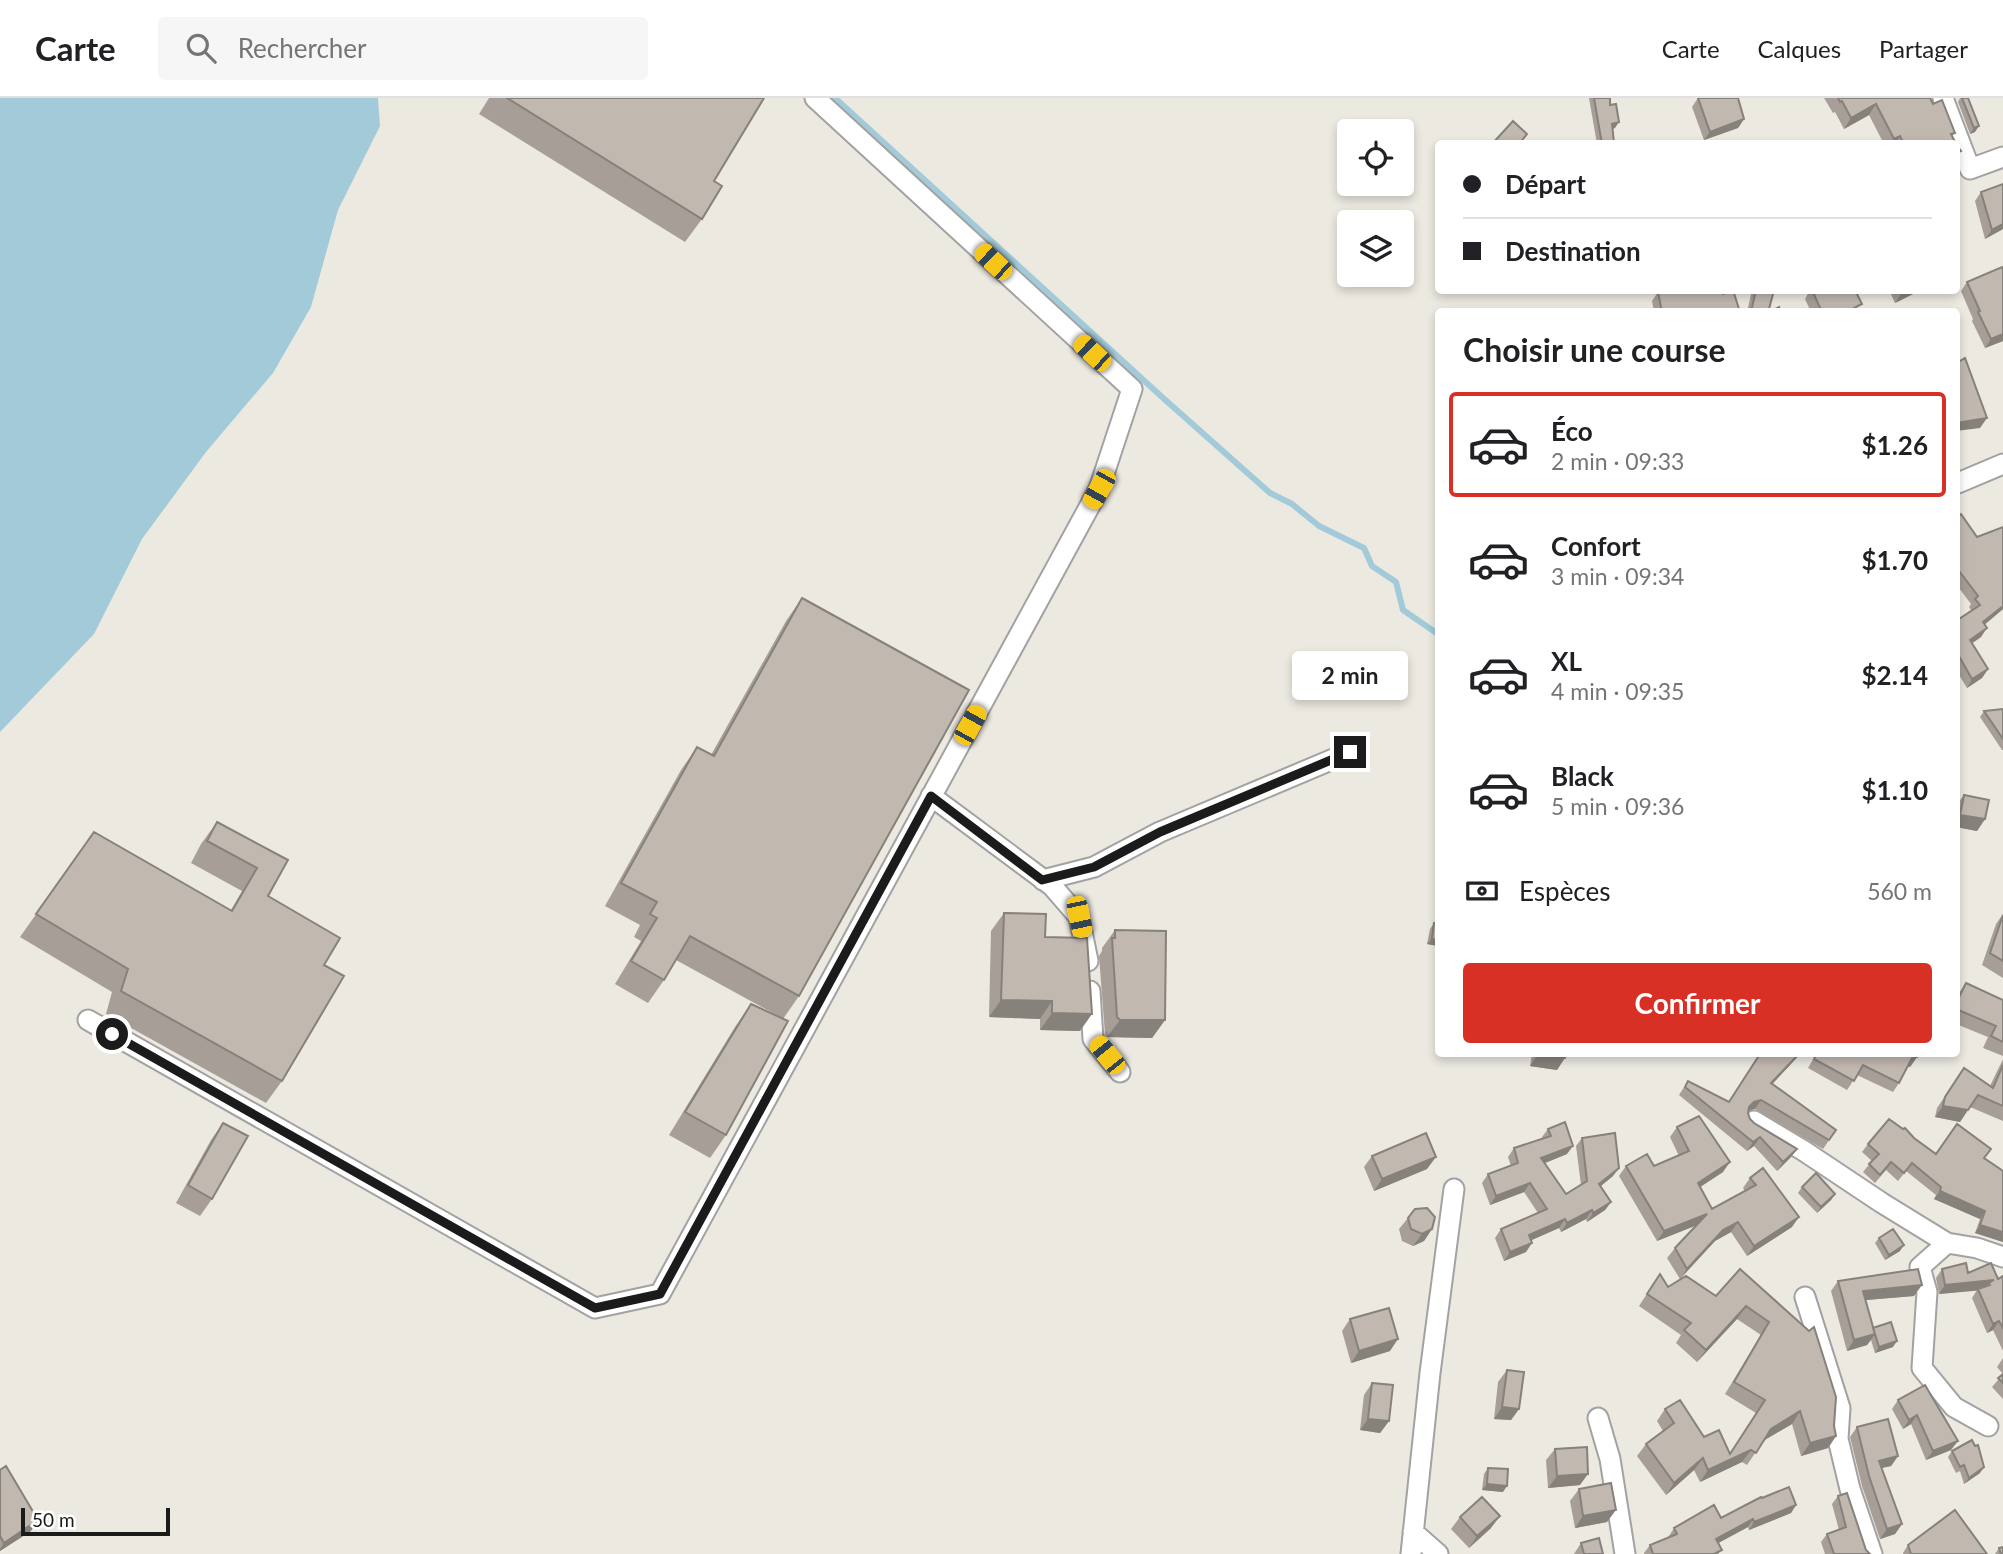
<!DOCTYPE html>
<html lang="fr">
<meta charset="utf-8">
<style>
body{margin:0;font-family:Lato,sans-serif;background:#f6f6f6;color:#202124;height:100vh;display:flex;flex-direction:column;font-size:26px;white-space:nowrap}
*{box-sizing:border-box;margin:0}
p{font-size:23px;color:#757577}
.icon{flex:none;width:38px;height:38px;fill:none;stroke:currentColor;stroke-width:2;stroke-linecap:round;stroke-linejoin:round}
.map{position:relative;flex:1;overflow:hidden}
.panel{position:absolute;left:1435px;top:210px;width:525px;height:749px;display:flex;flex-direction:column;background:#fff;border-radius:7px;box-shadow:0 4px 10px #0003}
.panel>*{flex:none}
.banner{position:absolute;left:1435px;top:42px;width:525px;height:154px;border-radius:7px;box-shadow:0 4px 10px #0003;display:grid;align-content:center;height:154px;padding:0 28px;background:#fff}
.controls{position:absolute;left:1337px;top:21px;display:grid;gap:14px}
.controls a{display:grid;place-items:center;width:77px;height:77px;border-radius:7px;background:#fff;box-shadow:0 4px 10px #0003;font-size:35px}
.scale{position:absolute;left:21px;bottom:18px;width:149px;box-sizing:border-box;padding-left:7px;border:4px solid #1b1b1b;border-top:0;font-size:19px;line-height:24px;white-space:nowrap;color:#1b1b1b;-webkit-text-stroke:5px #fff;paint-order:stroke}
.end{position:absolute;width:32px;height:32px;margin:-16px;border:9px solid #1b1b1b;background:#fff;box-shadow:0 0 0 4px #fff}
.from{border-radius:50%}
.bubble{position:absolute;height:49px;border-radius:7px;background:#fff;box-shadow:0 4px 10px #0003;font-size:23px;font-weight:700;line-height:49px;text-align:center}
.car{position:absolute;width:21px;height:42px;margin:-21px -10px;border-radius:9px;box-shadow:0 0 5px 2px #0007;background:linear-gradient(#f5c518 24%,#345 0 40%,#f5c518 0 76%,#345 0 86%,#f5c518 0)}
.banner b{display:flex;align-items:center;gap:24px;height:66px;font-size:26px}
.banner b+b{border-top:2px solid #e0e0e0}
.banner i{width:18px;height:18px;background:#202124}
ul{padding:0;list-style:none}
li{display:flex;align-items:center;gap:21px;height:105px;margin:0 14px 10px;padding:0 14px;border:4px solid transparent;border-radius:7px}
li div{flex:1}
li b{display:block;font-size:26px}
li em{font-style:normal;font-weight:700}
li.selected{border-color:#d93025}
li>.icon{width:63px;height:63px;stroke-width:1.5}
h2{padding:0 28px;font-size:32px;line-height:84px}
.pay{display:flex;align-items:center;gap:18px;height:77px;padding:0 28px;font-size:26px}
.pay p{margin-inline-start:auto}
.button{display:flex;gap:14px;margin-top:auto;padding:14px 28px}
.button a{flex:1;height:80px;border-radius:7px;background:#d93025;color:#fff;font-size:28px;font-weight:700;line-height:80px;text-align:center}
header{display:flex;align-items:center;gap:42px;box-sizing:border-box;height:98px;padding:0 35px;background:#fff;border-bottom:2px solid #e0e0e0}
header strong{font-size:33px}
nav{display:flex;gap:38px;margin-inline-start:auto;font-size:24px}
.search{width:490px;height:63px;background:#f6f6f6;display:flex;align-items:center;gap:18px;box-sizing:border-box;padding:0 24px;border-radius:7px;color:#757577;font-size:26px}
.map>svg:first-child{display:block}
.water{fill:#a2cad9}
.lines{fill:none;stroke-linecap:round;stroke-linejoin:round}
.stream{stroke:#a2cad9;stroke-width:6}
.street-casing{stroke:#a2a2a2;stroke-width:23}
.street{stroke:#fff;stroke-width:19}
.wall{fill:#a69e97}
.shaded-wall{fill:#87817b}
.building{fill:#c1b8b0;stroke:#87817b;stroke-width:2}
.route{stroke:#1b1b1b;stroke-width:9}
</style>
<header>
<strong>Carte</strong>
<div class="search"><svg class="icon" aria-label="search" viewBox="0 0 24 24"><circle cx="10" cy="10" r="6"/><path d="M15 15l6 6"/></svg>Rechercher</div>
<nav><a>Carte</a><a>Calques</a><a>Partager</a></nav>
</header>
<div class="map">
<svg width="2003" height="1456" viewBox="0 0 2003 1456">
<rect width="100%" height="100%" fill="#ece9e1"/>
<path class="water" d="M0 0H378L380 28 338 112 311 209 273 275 206 354 142 441 94 536 0 634Z"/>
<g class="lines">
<path class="stream" d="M835 0 1162 299 1270 395 1292 406 1319 428 1364 450 1372 468 1396 484 1403 512 1438 536"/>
<defs>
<path id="street" d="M1943 0 1970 71 2003 59
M1958 385 2003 366
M931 698 1052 788 1079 819 1088 863
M1043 782 1094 769 1160 734 1350 654
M1090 893 1093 941 1120 974
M88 922 595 1210 660 1196 1099 391 1132 291 815 0
M1754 1023 1804 1053 1882 1105 1947 1145 1977 1150 2003 1159
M1947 1145 1920 1169 1927 1194 1922 1270 1954 1309 1988 1328
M1805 1199 1840 1310 1838 1341 1850 1391 1872 1456
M1598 1320 1610 1361 1625 1456
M1413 1434 1438 1456
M1411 1456 1430 1275 1454 1091"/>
</defs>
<use href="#street" class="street-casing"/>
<use href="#street" class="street"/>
</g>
<path class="wall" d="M489 0H764L714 83 702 121 685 144 479 16Z
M1589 0H1610L1615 30 1613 31 1614 45 1597 46Z
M1698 0 1744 21 1738 30 1704 42 1692 9Z
M1824 0H1930L1933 6 1955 35 1952 38 1956 46H1884L1869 17 1844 31 1835 14 1833 15Z
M1960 0H1968L1975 34 1970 36 1958 4Z
M1981 94 2003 131 1985 141 1975 103Z
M2003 172V243L1985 250 1972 223 1973 221 1961 193 1967 184Z
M1752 192H1774L1767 214H1747Z
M1810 192H1855L1856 214H1811L1805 201Z
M1889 192H1916L1913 196 1895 205Z
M1658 194 1723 196 1740 214H1654L1652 203Z
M1956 419 2003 511 1984 527 1981 539 1972 545 1988 571 1982 580 1967 590 1956 572V523L1971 512 1969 509 1971 506 1956 486Z
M802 500 799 898 783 921 726 1037 710 1060 669 1037 735 929 751 906 780 919 676 862 664 882 648 905 615 886 641 843 634 839 640 827 605 808 681 672 697 649 711 657 786 523Z
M2003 611V652H2002L1980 619 1984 613Z
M1964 697 1985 721 1977 733 1956 729V707Z
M217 724 288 762 268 798 324 867 282 983 266 1005 106 916 112 894 20 839 94 734 231 812 242 793 191 765 201 746Z
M1004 815 1045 839 1080 933 1040 932V921L989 919 991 833Z
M2003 816V880L1982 867 1996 826Z
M1434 825 1438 826V848L1427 846 1430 831Z
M1115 832 1165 922 1152 940 1107 939 1105 936 1099 858 1102 853V850Z
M1966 885 2003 902V958L1983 950 1988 939 1956 926V899Z
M1532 956H1566L1557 972 1530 968Z
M1759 956H1800L1772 986 1836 1032 1823 1051 1755 1011 1748 1012V1015L1750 1021 1754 1025 1797 1051 1791 1059 1777 1073 1754 1048 1747 1053 1679 997 1688 983 1729 1003Z
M1816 956H1918L1917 959 1910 969 1908 968 1899 985 1893 994 1857 977 1847 992 1808 970Z
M2003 961V1023L1970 1009 1960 1024 1935 1019 1937 1010 1964 970 1990 988Z
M223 1025 212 1101 200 1118 176 1105 211 1042Z
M1677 1029 1723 1074 1700 1089 1712 1111 1745 1093 1743 1090 1750 1080 1792 1129 1747 1158 1731 1134 1715 1143 1680 1181 1667 1160 1675 1150 1696 1127 1657 1143 1619 1078 1626 1068H1654L1679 1058 1670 1039Z
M1548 1031 1567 1056 1545 1065 1566 1096 1581 1087 1576 1048 1582 1040 1613 1078 1601 1088 1611 1104 1605 1112 1587 1124 1586 1121 1561 1134 1559 1130 1531 1142 1526 1154 1504 1163 1495 1140 1501 1131 1538 1115 1524 1094 1490 1107 1482 1085 1488 1076 1511 1068 1508 1059 1514 1050 1542 1040V1039Z
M1914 1040 1936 1056 1984 1060 2003 1144 1975 1135 1980 1121 1934 1101 1936 1097 1906 1073 1898 1083 1886 1072 1875 1085 1863 1074 1872 1063 1862 1054 1868 1046Z
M1372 1058 1427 1071 1374 1093 1364 1069Z
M1802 1089 1835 1096 1831 1102 1817 1115 1798 1095Z
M1408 1120 1432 1131 1424 1143 1413 1148 1402 1143 1399 1131Z
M1879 1140 1900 1153 1885 1162 1875 1145Z
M1740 1171 1834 1328 1836 1338 1828 1350 1801 1358 1792 1326 1764 1342 1747 1367 1742 1364 1700 1384 1694 1372 1666 1397 1637 1358 1646 1346 1663 1333 1657 1323 1665 1311 1730 1356 1756 1315 1725 1296 1761 1237 1737 1221 1697 1264 1676 1245 1681 1237 1639 1208 1660 1176 1668 1189 1716 1198Z
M1942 1171 1998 1181 2003 1178V1253L1993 1232 1987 1235 1972 1200 1977 1192 1939 1196 1936 1180Z
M1838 1183 1914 1198 1865 1202 1873 1230 1893 1249 1875 1255 1871 1242 1867 1247 1847 1253 1831 1193Z
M1350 1221 1390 1253 1351 1265 1342 1233Z
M2003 1260V1301L1992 1289 2003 1276 1997 1269Z
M1507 1272 1519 1311 1511 1322 1494 1321 1498 1284Z
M1372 1285 1389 1323 1380 1335 1360 1332 1364 1297Z
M1925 1287 1951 1352 1926 1362 1911 1326 1903 1331 1892 1311 1898 1302Z
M1857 1329 1898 1358 1891 1368 1882 1370 1902 1426 1895 1436 1880 1441 1862 1388 1850 1339Z
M1555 1351 1580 1387 1548 1390 1546 1362Z
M1952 1353 1980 1375 1964 1386 1960 1373 1956 1375 1948 1359Z
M1488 1370 1503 1394 1482 1392 1484 1376Z
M0 1372 31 1433 0 1453Z
M1579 1391 1607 1424 1575 1430 1570 1403Z
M1838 1398 1866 1452 1870 1456H1825L1821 1444 1827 1436 1839 1432 1832 1406Z
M1762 1400 1796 1407 1791 1415 1749 1432 1748 1429 1718 1445 1719 1456H1644V1455L1650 1447 1669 1439V1438L1674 1430 1721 1420Z
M1460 1419 1491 1430 1469 1450 1451 1431Z
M1581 1445 1603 1456H1574Z
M1908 1447 1987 1456H1903V1455Z
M1999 1450 2003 1456H1995Z"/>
<path class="shaded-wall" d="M1876 6 1869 17 1844 31 1851 20Z
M1744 21 1738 30 1704 42 1710 34Z
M1619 24 1615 30 1608 31 1612 26Z
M1979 28 1975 34 1970 36 1974 30Z
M1900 38 1895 46H1891L1894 41Z
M2003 126V131L1985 141 1992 132Z
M1916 192 1913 196 1895 205 1903 193Z
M2003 236V243L1985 250 1991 241Z
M1987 320 1980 330 1956 333V325Z
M2003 508V511L1977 533 1983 524Z
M1987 530 1981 539 1964 551 1970 542Z
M1988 571 1982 580 1967 590 1972 581Z
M1960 717 1985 721 1977 733 1956 729V722Z
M1432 841 1438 842V848L1427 846Z
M1001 902 1052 903 1040 921 989 919Z
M1052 915 1092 916 1080 933 1040 932Z
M1120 922H1165L1152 940 1107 939Z
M1538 956 1565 960 1557 972 1530 968Z
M1799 956H1800L1765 994 1771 985Z
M1913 958 1917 959 1910 969 1907 968Z
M1761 1002 1755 1011 1747 1013 1743 1017 1754 1004Z
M1943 1008 1968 1012 1960 1024 1935 1019Z
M1760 1039 1754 1048 1747 1053 1753 1044Z
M1573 1048 1567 1056 1535 1069 1541 1060Z
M1797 1051 1791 1059 1777 1073 1783 1064Z
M1436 1059 1427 1071 1374 1093 1382 1081Z
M1730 1064 1723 1074 1691 1095 1698 1085Z
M1619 1070 1613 1078 1593 1094 1599 1086Z
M1530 1085 1524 1094 1490 1107 1496 1098Z
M1940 1093 1985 1113 1980 1121 1934 1101Z
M1835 1096 1831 1102 1817 1115 1821 1109Z
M1611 1104 1605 1112 1587 1124 1593 1115Z
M1592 1112 1586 1121 1561 1134 1567 1125Z
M1707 1116 1700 1126 1657 1143 1664 1133Z
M1799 1119 1792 1129 1747 1158 1754 1148Z
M1565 1121 1559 1130 1523 1146 1529 1137Z
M1738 1124 1731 1134 1715 1143 1680 1181 1687 1171 1723 1132Z
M1980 1127 2003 1134V1144L1975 1135Z
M1432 1131 1424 1143 1413 1148 1422 1136Z
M1532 1145 1526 1154 1504 1163 1510 1154Z
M1904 1147 1900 1153 1885 1162 1889 1157Z
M1994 1182 1990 1187 1989 1185 1984 1192 1939 1196 1945 1187Z
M1922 1187 1914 1198 1855 1203 1863 1193Z
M1746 1208 1737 1221 1697 1264 1706 1252Z
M1999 1223 1993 1232 1987 1235 1993 1226Z
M1875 1236 1867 1247 1847 1253 1854 1242Z
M1398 1241 1390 1253 1351 1265 1359 1253Z
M1897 1243 1893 1249 1875 1255 1879 1249Z
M1502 1309 1519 1311 1511 1322 1494 1321Z
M1800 1313 1792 1326 1763 1343 1771 1331Z
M1917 1317 1911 1326 1903 1331 1909 1322Z
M1368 1321 1389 1323 1380 1335 1360 1332Z
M1836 1338 1828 1350 1801 1358 1810 1345Z
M1958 1343 1951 1352 1926 1362 1933 1353Z
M1751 1352 1742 1364 1700 1384 1708 1372Z
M1898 1358 1891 1368 1872 1372 1879 1363Z
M1703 1360 1694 1372 1666 1397 1674 1385Z
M1984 1369 1980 1375 1964 1386 1969 1380Z
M1588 1376 1580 1387 1548 1390 1557 1378Z
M1487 1386 1507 1388 1503 1394 1482 1392Z
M1796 1407 1791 1415 1749 1432 1754 1424Z
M1616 1412 1607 1424 1575 1430 1583 1418Z
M1500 1418 1491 1430 1469 1450 1477 1438Z
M1753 1421 1748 1429 1711 1449 1716 1441Z
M38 1422 31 1433 0 1453V1451L4 1445Z
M1902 1426 1895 1436 1880 1441 1887 1431Z"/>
<path class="building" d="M507 0H764L714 83 722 88 702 121Z
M1594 0H1610V7L1616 6 1619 24 1612 26 1614 45 1602 46Z
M1698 0H1738L1744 21 1710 34Z
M1838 0H1930L1933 6 1942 2 1955 35 1951 36 1956 46H1904L1900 38 1894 41 1876 6 1851 20 1842 3 1840 4Z
M1962 0H1968L1979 28 1974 30Z
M1513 23 1527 36 1519 46H1492Z
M1956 46 1961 53 1956 55Z
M2003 86V126L1992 132 1981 94Z
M2002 169 2003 172V236L1991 241 1978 214 1980 213 1967 184Z
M1664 192H1722L1723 196 1733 192 1740 214H1662L1658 194Z
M1756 192H1774L1769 211 1767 214H1751Z
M1812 192H1855L1862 206 1854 210 1856 214H1822Z
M1779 209 1780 214H1770Z
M1956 260 1958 264 1965 260 1987 320 1956 325Z
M1961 416 1977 439 2003 429V508L1983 524 1987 530 1970 542 1988 571 1972 581 1956 553V523L1980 507 1975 501 1978 498 1956 469V419Z
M802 500 969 592 799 898 690 838 664 882 631 863 657 820 650 816 657 804 621 785 697 649 714 658Z
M2003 611V641L1984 613Z
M1964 697 1989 702 1985 721 1960 717Z
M217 724 288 762 268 798 340 840 324 867 344 878 282 983 121 893 128 871 36 816 94 734 232 813 257 770 207 743Z
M1004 815 1046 816 1045 839 1087 840 1092 916 1052 915V903L1001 902Z
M2003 817V863L1990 855Z
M1434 825 1438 826V842L1432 841Z
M1115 832 1166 833 1165 922H1120L1117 919 1112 840H1115Z
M1966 885 2003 902V944L1991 938 1996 928 1956 911V905Z
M751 906 788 923 726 1037 685 1014Z
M1538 956H1566L1565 960Z
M1760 956H1799L1771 985 1836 1032 1829 1042 1761 1002 1754 1004 1749 1009 1748 1015 1750 1021 1754 1025 1797 1051 1783 1064 1760 1039 1753 1044 1685 989 1688 983 1729 1004Z
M1817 956H1918L1917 959 1913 958 1899 985 1863 967 1854 983 1814 961Z
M2003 967V1008L1978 997 1968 1012 1943 1008 1945 999 1964 970 1993 990Z
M1699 1018 1730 1064 1698 1085 1712 1111 1756 1087 1750 1080 1763 1070 1799 1119 1754 1148 1738 1124 1723 1132 1687 1171 1675 1150 1707 1116 1664 1133 1626 1068 1647 1056 1654 1068 1689 1053 1677 1029Z
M1889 1021 1903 1031 1905 1030 1914 1040 1936 1056 1957 1026 1991 1051 1984 1060 2003 1073V1134L1980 1127 1985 1113 1940 1093 1941 1089 1912 1065 1904 1075 1891 1064 1880 1077 1869 1066 1879 1056 1868 1046Z
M1565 1024 1573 1048 1541 1060 1566 1096 1587 1083 1582 1040 1615 1035 1619 1070 1599 1086 1611 1104 1593 1115 1592 1112 1567 1125 1565 1121 1529 1137 1532 1145 1510 1154 1501 1131 1547 1111 1530 1085 1496 1098 1488 1076 1518 1065 1514 1050 1551 1038 1548 1031Z
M223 1025 248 1038 212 1101 188 1087Z
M1426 1035 1436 1059 1382 1081 1372 1058Z
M1816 1075 1835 1096 1821 1109 1802 1089Z
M1427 1110 1435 1119 1432 1131 1422 1136 1411 1131 1408 1120 1415 1111Z
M1893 1131 1904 1147 1889 1157 1879 1140Z
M1966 1165 1968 1175 1991 1165 1998 1181 2003 1178V1230L1999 1223 1993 1226 1978 1191 1990 1187 1989 1185 1994 1182 1945 1187 1942 1171Z
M1740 1171 1809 1233 1814 1229 1836 1299 1834 1328 1836 1338 1810 1345 1800 1313 1771 1331 1756 1355 1751 1352 1708 1372 1703 1360 1674 1385 1646 1346 1674 1325 1665 1311 1680 1302 1704 1339 1719 1332 1730 1356 1765 1302 1734 1284 1769 1224 1746 1208 1706 1252 1684 1232 1691 1225 1647 1196 1660 1176 1668 1189 1686 1178 1716 1198Z
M1918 1171 1922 1187 1863 1193 1875 1236 1854 1242 1838 1183Z
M1389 1210 1398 1241 1359 1253 1350 1221Z
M1891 1224 1897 1243 1879 1249 1873 1230Z
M1507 1272 1524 1274 1519 1311 1502 1309Z
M2003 1276V1285L1998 1280Z
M1372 1285 1393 1287 1389 1323 1368 1321Z
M1925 1287 1958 1343 1933 1353 1917 1317 1909 1322 1898 1302Z
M1888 1321 1898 1358 1879 1363 1902 1426 1887 1431 1869 1378 1857 1329Z
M1972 1342 1975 1348 1978 1347 1984 1369 1969 1380 1964 1367 1960 1369 1952 1353Z
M1587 1349 1588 1376 1557 1378 1555 1351Z
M6 1368 38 1422 4 1445 0 1438V1372Z
M1488 1370 1508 1371 1507 1388 1487 1386Z
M1611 1385 1616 1412 1583 1418 1579 1391Z
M1789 1389 1796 1407 1754 1424 1753 1421 1716 1441 1722 1452 1714 1456H1653L1650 1447 1677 1436 1674 1430 1714 1407 1721 1420 1761 1399 1762 1400Z
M1847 1395 1866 1452 1870 1456H1834L1827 1436 1846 1429 1838 1398Z
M1482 1399 1500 1418 1477 1438 1460 1419Z
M1955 1412 1987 1456H1911L1908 1447Z
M1599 1440 1603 1456H1584L1581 1445Z
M2003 1449V1456H2001L1999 1450Z"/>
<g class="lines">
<path class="route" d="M112 936 595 1210 660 1196 931 698 1042 782 1094 769 1160 734 1350 654"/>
</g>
</svg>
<div class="controls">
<a><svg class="icon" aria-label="locate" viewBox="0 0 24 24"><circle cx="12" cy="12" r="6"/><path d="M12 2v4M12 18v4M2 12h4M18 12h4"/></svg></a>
<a><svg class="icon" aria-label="layers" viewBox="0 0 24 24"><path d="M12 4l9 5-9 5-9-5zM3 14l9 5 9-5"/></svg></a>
</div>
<div class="scale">50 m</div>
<i class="end from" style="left:112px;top:936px"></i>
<i class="end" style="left:1350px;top:654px"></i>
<div class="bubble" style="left:1292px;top:553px;width:116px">2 min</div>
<i class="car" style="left:993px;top:164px;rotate:313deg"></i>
<i class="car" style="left:1092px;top:255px;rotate:313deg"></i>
<i class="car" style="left:1099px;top:391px;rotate:209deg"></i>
<i class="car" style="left:970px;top:627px;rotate:29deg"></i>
<i class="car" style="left:1079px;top:819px;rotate:168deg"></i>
<i class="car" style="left:1107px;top:957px;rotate:321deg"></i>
<div class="banner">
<b><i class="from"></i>Départ</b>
<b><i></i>Destination</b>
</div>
<section class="panel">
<h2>Choisir une course</h2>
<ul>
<li class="selected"><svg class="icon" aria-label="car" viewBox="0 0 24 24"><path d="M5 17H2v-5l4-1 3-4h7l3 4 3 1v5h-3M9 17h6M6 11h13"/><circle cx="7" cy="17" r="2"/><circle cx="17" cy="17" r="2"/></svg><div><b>Éco</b><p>2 min · 09:33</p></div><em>$1.26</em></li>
<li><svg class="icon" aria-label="car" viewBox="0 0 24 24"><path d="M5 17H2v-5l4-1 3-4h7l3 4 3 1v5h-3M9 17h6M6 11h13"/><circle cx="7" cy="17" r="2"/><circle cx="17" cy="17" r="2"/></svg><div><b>Confort</b><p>3 min · 09:34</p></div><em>$1.70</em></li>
<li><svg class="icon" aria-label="car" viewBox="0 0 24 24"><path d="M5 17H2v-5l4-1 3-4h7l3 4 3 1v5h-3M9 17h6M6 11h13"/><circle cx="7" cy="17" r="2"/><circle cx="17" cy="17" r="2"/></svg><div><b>XL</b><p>4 min · 09:35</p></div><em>$2.14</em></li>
<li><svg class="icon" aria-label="car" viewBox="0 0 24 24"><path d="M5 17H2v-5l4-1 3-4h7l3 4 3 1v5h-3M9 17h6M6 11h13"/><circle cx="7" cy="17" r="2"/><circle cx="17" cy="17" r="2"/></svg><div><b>Black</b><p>5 min · 09:36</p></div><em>$1.10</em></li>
</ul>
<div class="pay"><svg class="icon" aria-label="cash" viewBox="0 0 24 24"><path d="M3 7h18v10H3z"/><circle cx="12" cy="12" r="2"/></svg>Espèces<p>560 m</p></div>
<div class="button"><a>Confirmer</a></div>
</section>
</div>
